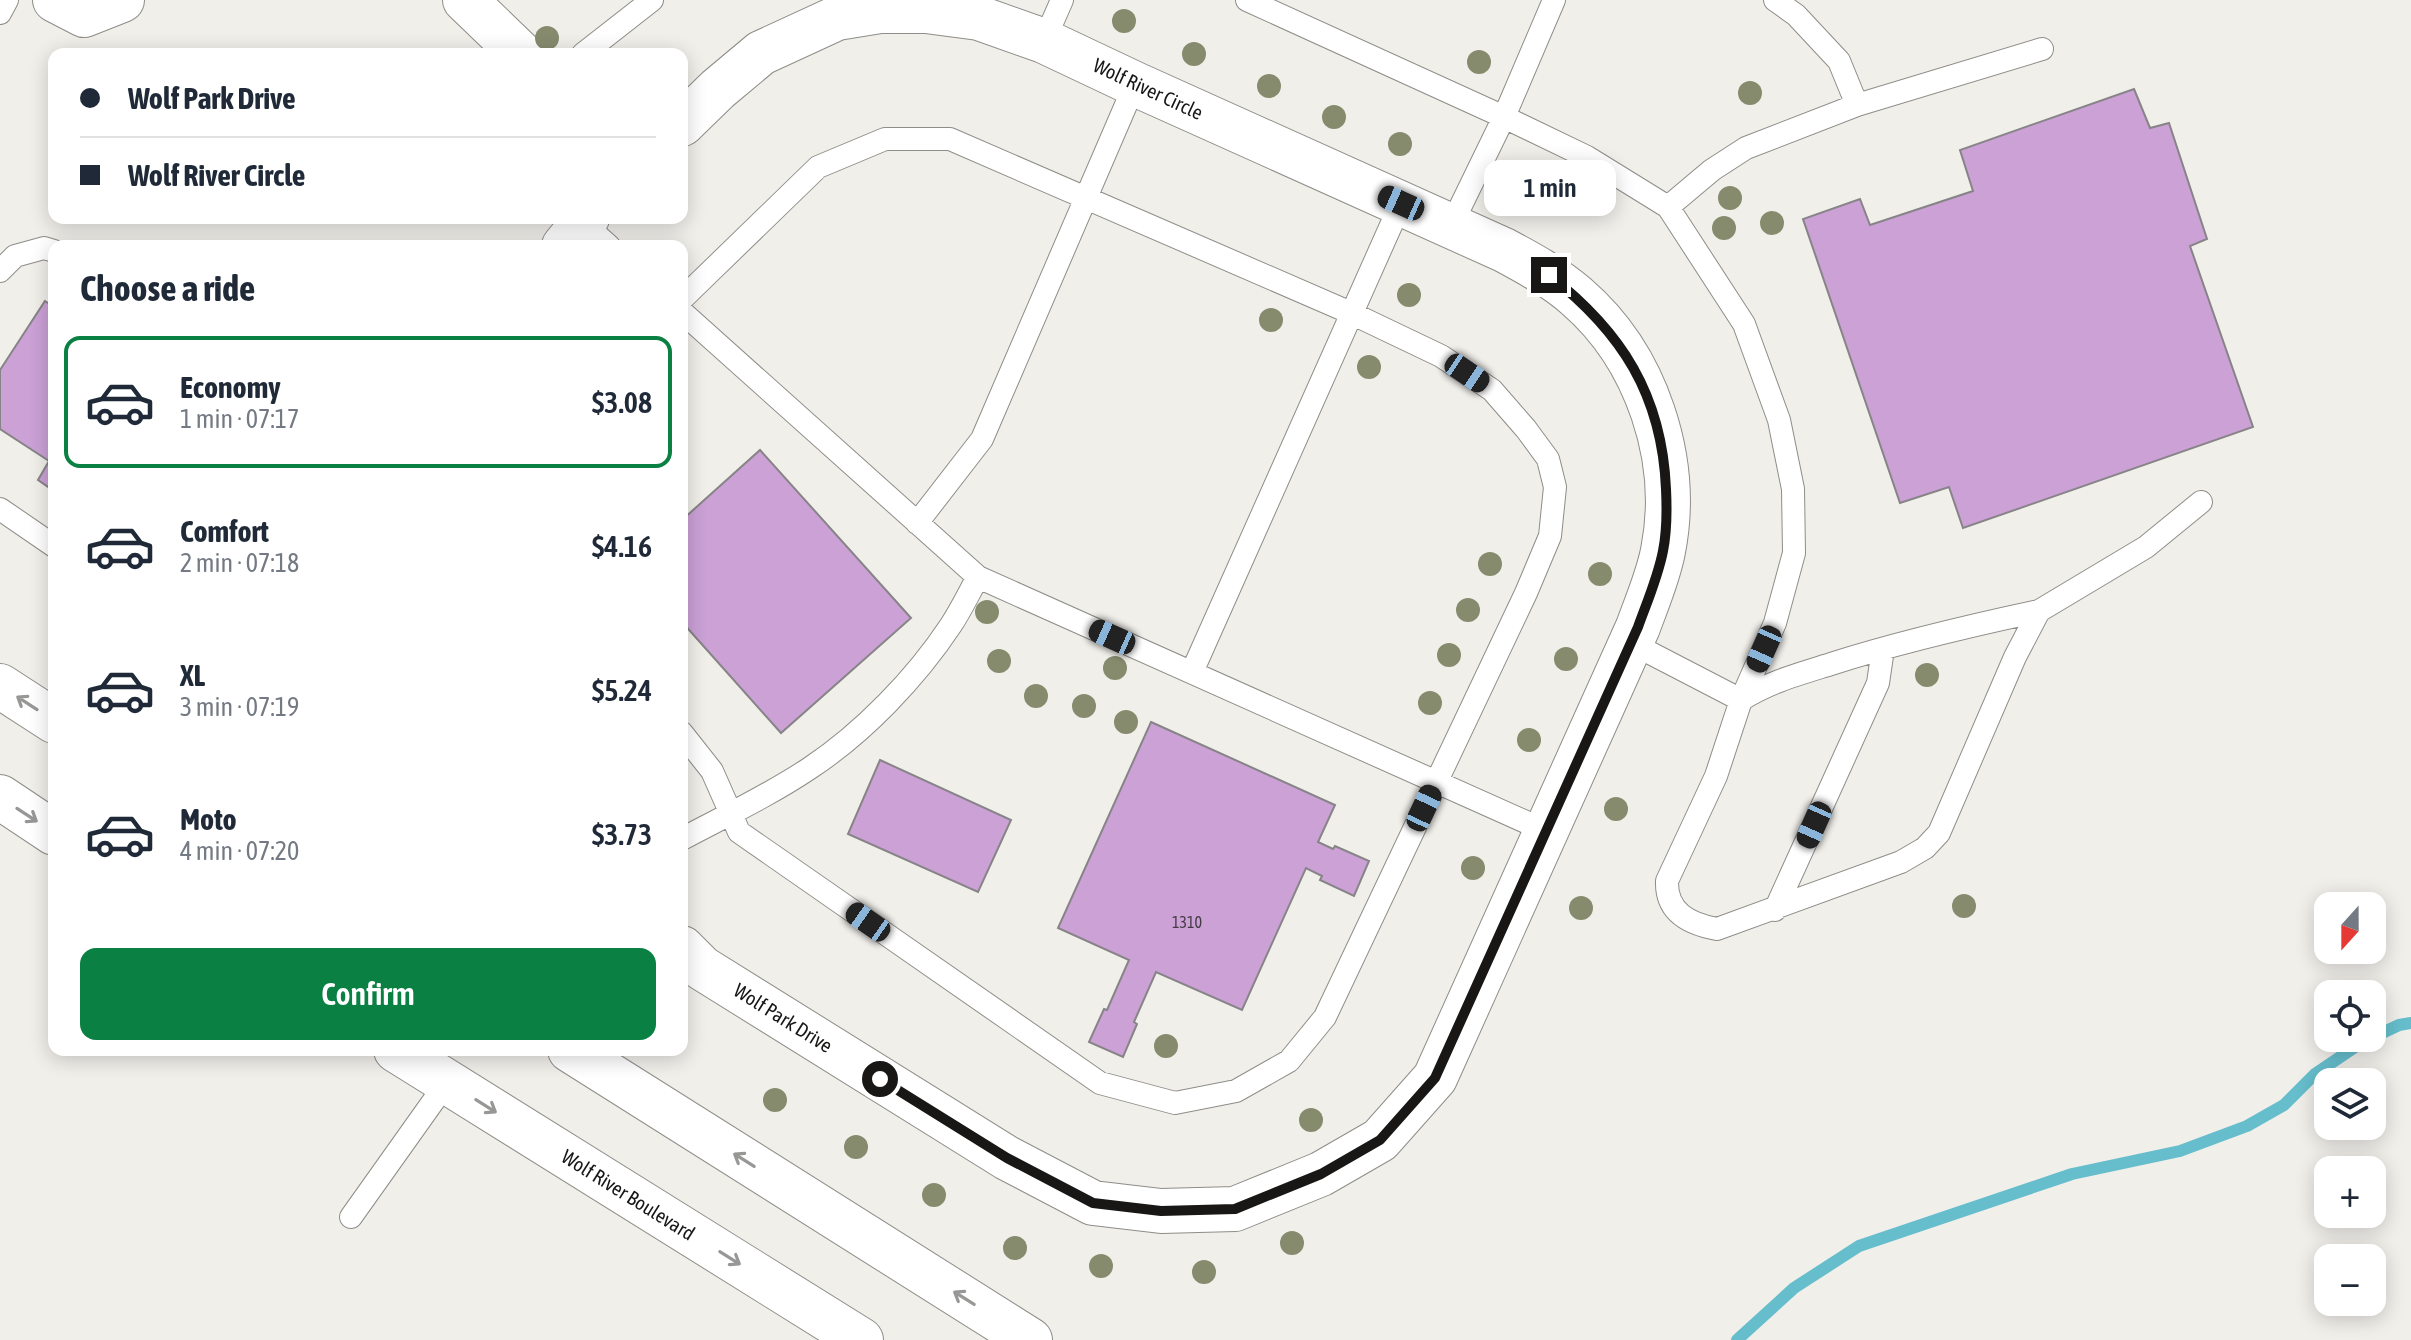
<!DOCTYPE html>
<meta charset="utf-8">
<style>
body{margin:0;font-family:"Asap Condensed",sans-serif;background:#f2f2f3;color:#1f2937;height:100vh;display:flex;flex-direction:column;font-size:30px;white-space:nowrap}
*{box-sizing:border-box;margin:0}
p{font-size:26px;color:#747a83}
.icon{flex:none;width:44px;height:44px;fill:none;stroke:currentColor;stroke-width:2;stroke-linecap:round;stroke-linejoin:round}
.map{position:relative;flex:1;overflow:hidden}
.sheet{position:absolute;left:48px;top:240px;width:640px;height:816px;display:flex;flex-direction:column;background:#fff;border-radius:16px;box-shadow:0 4px 20px #0003}
.sheet>*{flex:none}
.banner{position:absolute;left:48px;top:48px;width:640px;height:176px;border-radius:16px;box-shadow:0 4px 20px #0003;display:grid;align-content:center;height:176px;padding:0 32px;background:#fff}
.needle{width:52px;rotate:201deg}
.controls{position:absolute;left:2314px;top:892px;display:grid;gap:16px}
.controls a{display:grid;place-items:center;width:72px;height:72px;border-radius:16px;background:#fff;box-shadow:0 4px 20px #0003;font-size:40px}
.end{position:absolute;width:36px;height:36px;margin:-18px;border:10px solid #181716;background:#fff;box-shadow:0 0 0 4px #fff}
.from{border-radius:50%}
.bubble{position:absolute;height:56px;border-radius:16px;background:#fff;box-shadow:0 4px 20px #0003;font-size:26px;font-weight:600;line-height:56px;text-align:center}
.car{position:absolute;width:24px;height:48px;margin:-24px -12px;border-radius:10px;box-shadow:0 0 6px 2px #0007;background:linear-gradient(#222 24%,#8ab4d8 0 40%,#222 0 76%,#8ab4d8 0 86%,#222 0)}
.banner b{display:flex;align-items:center;gap:28px;height:76px;font-size:30px}
.banner b+b{border-top:2px solid #e0e1e3}
.banner i{width:20px;height:20px;background:#1f2937}
ul{padding:0;list-style:none}
li{display:flex;align-items:center;gap:24px;height:132px;margin:0 16px 12px;padding:0 16px;border:4px solid transparent;border-radius:16px}
li div{flex:1}
li b{display:block;font-size:30px}
li em{font-style:normal;font-weight:600}
li.active{border-color:#0b8043}
li>.icon{width:72px;height:72px;stroke-width:1.5}
h2{padding:0 32px;font-size:36px;line-height:96px}
.cta{display:flex;gap:16px;margin-top:auto;padding:16px 32px}
.cta a{flex:1;height:92px;border-radius:16px;background:#0b8043;color:#fff;font-size:32px;font-weight:600;line-height:92px;text-align:center}
.map>svg:first-child{display:block}
.lines{fill:none;stroke-linecap:round;stroke-linejoin:round}
.stream{stroke:#66becd;stroke-width:12}
.building{fill:#cba1d6;stroke:#878488;stroke-width:2}
.service-casing{stroke:#8e8d88;stroke-width:24}
.minor-casing{stroke:#8e8d88;stroke-width:46}
.secondary-casing{stroke:#8e8d88;stroke-width:46}
.service{stroke:#fff;stroke-width:22}
.minor{stroke:#fff;stroke-width:44}
.secondary{stroke:#fff;stroke-width:44}
.tree{fill:#868b6e}
.oneway{stroke:#979796}
.route{stroke:#181716;stroke-width:10}
.labels{text-anchor:middle;stroke-width:6;stroke-linejoin:round;paint-order:stroke}
.number-label{font-size:16px;fill:#453a46}
.street-label{font-size:20px;fill:#181716;stroke:#fff}
</style>
<div class="map">
<svg width="2411" height="1340" viewBox="0 0 2411 1340">
<rect width="100%" height="100%" fill="#f1efea"/>
<g class="lines">
<path class="stream" d="M1737 1340 1794 1288 1859 1246 2072 1174 2180 1151 2247 1126 2284 1105 2315 1074 2361 1043 2399 1025 2411 1023"/>
</g>
<path class="building" d="M2134 89 2150 128 2169 123 2207 239 2190 246 2253 427 1963 528 1949 487 1900 503 1803 219 1860 199 1870 225 1973 191 1960 150Z
M45 301 54 307V491L38 480 49 461 0 429V370Z
M760 450 911 618 781 733 682 622V520Z
M1151 722 1335 805 1318 842 1333 849 1335 846 1369 861 1354 896 1320 880 1322 876 1306 868 1242 1010 1156 972 1134 1022 1137 1024 1123 1057 1089 1042 1104 1009 1107 1010 1129 960 1058 928Z
M880 760 1011 820 978 892 848 834Z"/>
<g class="lines">
<defs>
<path id="service" d="M1247 0 1504 117 1587 157 1668 207 1744 324 1779 420 1793 489 1794 553 1775 623 1741 700
M1775 0 1796 15 1839 61 1857 105
M0 13 7 0
M1044 41 1062 0
M583 54 652 0
M1668 207 1712 170 1746 148 1857 105 2042 49
M582 222 609 246
M1451 226 1504 117 1554 0
M0 271 15 256 44 248 54 251
M682 299 818 167 885 139H950L1351 313 1441 356 1492 390 1526 429 1548 459 1555 487 1550 536 1526 593 1325 1017 1289 1061 1236 1091 1175 1103 1100 1083 739 832 712 771 682 733
M682 312 978 577 1546 831
M0 509 54 546
M917 523 982 439 1135 84
M1631 643 1741 700 1716 776 1667 881C1666 912 1689 924 1717 929L1901 862 1925 848 1939 833 2015 657 2039 611 2146 547 2201 502
M1192 672 1401 203
M1741 700C1769 682 1799 674 1831 664 1900 642 1969 626 2039 611
M682 839C725 816 770 795 810 768 863 733 916 678 951 625 961 610 969 593 978 577
M1775 910 1878 683 1883 649
M351 1217 447 1082"/>
<path id="minor" d="M55 0 84 15 122 0
M465 0 521 54
M682 124 718 89 761 53 837 18 880 11H926L979 18 1044 41 1135 84 1504 250C1530 264 1554 277 1576 296 1647 357 1681 460 1663 551 1658 577 1647 602 1638 627L1435 1078 1380 1140 1321 1174 1235 1209 1161 1211 1093 1203 1007 1158 702 968 682 948
M564 246 587 218"/>
<path id="secondary" d="M0 686 54 721
M0 797 54 833
M396 1050 861 1340
M570 1050 1030 1340"/>
</defs>
<use href="#service" class="service-casing"/>
<use href="#minor" class="minor-casing"/>
<use href="#secondary" class="secondary-casing"/>
<use href="#service" class="service"/>
<use href="#minor" class="minor"/>
<use href="#secondary" class="secondary"/>
</g>
<g class="tree">
<circle cx="1124" cy="21" r="12"/>
<circle cx="547" cy="38" r="12"/>
<circle cx="1194" cy="54" r="12"/>
<circle cx="1479" cy="62" r="12"/>
<circle cx="1269" cy="86" r="12"/>
<circle cx="1750" cy="93" r="12"/>
<circle cx="1334" cy="117" r="12"/>
<circle cx="1400" cy="144" r="12"/>
<circle cx="1730" cy="198" r="12"/>
<circle cx="1772" cy="223" r="12"/>
<circle cx="1724" cy="228" r="12"/>
<circle cx="1409" cy="295" r="12"/>
<circle cx="1271" cy="320" r="12"/>
<circle cx="1369" cy="367" r="12"/>
<circle cx="1490" cy="564" r="12"/>
<circle cx="1600" cy="574" r="12"/>
<circle cx="1468" cy="610" r="12"/>
<circle cx="987" cy="612" r="12"/>
<circle cx="1449" cy="655" r="12"/>
<circle cx="1566" cy="659" r="12"/>
<circle cx="999" cy="661" r="12"/>
<circle cx="1115" cy="668" r="12"/>
<circle cx="1927" cy="675" r="12"/>
<circle cx="1036" cy="696" r="12"/>
<circle cx="1430" cy="703" r="12"/>
<circle cx="1084" cy="706" r="12"/>
<circle cx="1126" cy="722" r="12"/>
<circle cx="1529" cy="740" r="12"/>
<circle cx="1616" cy="809" r="12"/>
<circle cx="1473" cy="868" r="12"/>
<circle cx="1964" cy="906" r="12"/>
<circle cx="1581" cy="908" r="12"/>
<circle cx="1166" cy="1046" r="12"/>
<circle cx="775" cy="1100" r="12"/>
<circle cx="1311" cy="1120" r="12"/>
<circle cx="856" cy="1147" r="12"/>
<circle cx="934" cy="1195" r="12"/>
<circle cx="1292" cy="1243" r="12"/>
<circle cx="1015" cy="1248" r="12"/>
<circle cx="1101" cy="1266" r="12"/>
<circle cx="1204" cy="1272" r="12"/>
</g>
<defs><path id="oneway-shaft" d="M-6 0H5M1.5-3L5.5 0L1.5 3" fill="none" stroke-width="1.6" stroke-linecap="round" stroke-linejoin="round" transform="scale(2)"/></defs>
<g class="oneway">
<use href="#oneway-shaft" transform="translate(27 703) rotate(-147)"/>
<use href="#oneway-shaft" transform="translate(27 815) rotate(33)"/>
<use href="#oneway-shaft" transform="translate(486 1106) rotate(32)"/>
<use href="#oneway-shaft" transform="translate(744 1160) rotate(-148)"/>
<use href="#oneway-shaft" transform="translate(730 1258) rotate(32)"/>
<use href="#oneway-shaft" transform="translate(964 1298) rotate(-148)"/>
</g>
<g class="lines">
<path class="route" d="M880 1079 1007 1158 1093 1203 1161 1211 1235 1209 1321 1174 1380 1140 1435 1078 1638 627C1647 602 1658 577 1663 551 1667 531 1667 509 1666 489 1662 395 1622 332 1549 275"/>
</g>
<g class="labels">
<g class="number-label">
<text x="1187" y="928">1310</text>
</g>
<g class="street-label">
<text transform="translate(1148 89) rotate(25)" y="7">Wolf River Circle</text>
<text transform="translate(783 1018) rotate(32)" y="7">Wolf Park Drive</text>
<text transform="translate(628 1195) rotate(32)" y="7">Wolf River Boulevard</text>
</g>
</g>
</svg>
<div class="controls">
<a><svg class="needle" viewBox="-14 -14 28 28"><path d="M0-13l5 13h-10z" fill="#e53935"/><path d="M0 13l5-13h-10z" fill="#747a83"/></svg></a>
<a><svg class="icon" aria-label="locate" viewBox="0 0 24 24"><circle cx="12" cy="12" r="6"/><path d="M12 2v4M12 18v4M2 12h4M18 12h4"/></svg></a>
<a><svg class="icon" aria-label="layers" viewBox="0 0 24 24"><path d="M12 4l9 5-9 5-9-5zM3 14l9 5 9-5"/></svg></a>
<a>+</a>
<a>−</a>
</div>
<i class="end from" style="left:880px;top:1079px"></i>
<i class="end" style="left:1549px;top:275px"></i>
<div class="bubble" style="left:1484px;top:160px;width:132px">1 min</div>
<i class="car" style="left:1401px;top:203px;rotate:294deg"></i>
<i class="car" style="left:1467px;top:373px;rotate:124deg"></i>
<i class="car" style="left:1112px;top:637px;rotate:294deg"></i>
<i class="car" style="left:1764px;top:649px;rotate:204deg"></i>
<i class="car" style="left:1424px;top:808px;rotate:25deg"></i>
<i class="car" style="left:1814px;top:825px;rotate:204deg"></i>
<i class="car" style="left:868px;top:922px;rotate:305deg"></i>
<div class="banner">
<b><i class="from"></i>Wolf Park Drive</b>
<b><i></i>Wolf River Circle</b>
</div>
<section class="sheet">
<h2>Choose a ride</h2>
<ul>
<li class="active"><svg class="icon" aria-label="car" viewBox="0 0 24 24"><path d="M5 17H2v-5l4-1 3-4h7l3 4 3 1v5h-3M9 17h6M6 11h13"/><circle cx="7" cy="17" r="2"/><circle cx="17" cy="17" r="2"/></svg><div><b>Economy</b><p>1 min · 07:17</p></div><em>$3.08</em></li>
<li><svg class="icon" aria-label="car" viewBox="0 0 24 24"><path d="M5 17H2v-5l4-1 3-4h7l3 4 3 1v5h-3M9 17h6M6 11h13"/><circle cx="7" cy="17" r="2"/><circle cx="17" cy="17" r="2"/></svg><div><b>Comfort</b><p>2 min · 07:18</p></div><em>$4.16</em></li>
<li><svg class="icon" aria-label="car" viewBox="0 0 24 24"><path d="M5 17H2v-5l4-1 3-4h7l3 4 3 1v5h-3M9 17h6M6 11h13"/><circle cx="7" cy="17" r="2"/><circle cx="17" cy="17" r="2"/></svg><div><b>XL</b><p>3 min · 07:19</p></div><em>$5.24</em></li>
<li><svg class="icon" aria-label="car" viewBox="0 0 24 24"><path d="M5 17H2v-5l4-1 3-4h7l3 4 3 1v5h-3M9 17h6M6 11h13"/><circle cx="7" cy="17" r="2"/><circle cx="17" cy="17" r="2"/></svg><div><b>Moto</b><p>4 min · 07:20</p></div><em>$3.73</em></li>
</ul>
<div class="cta"><a>Confirm</a></div>
</section>
</div>
